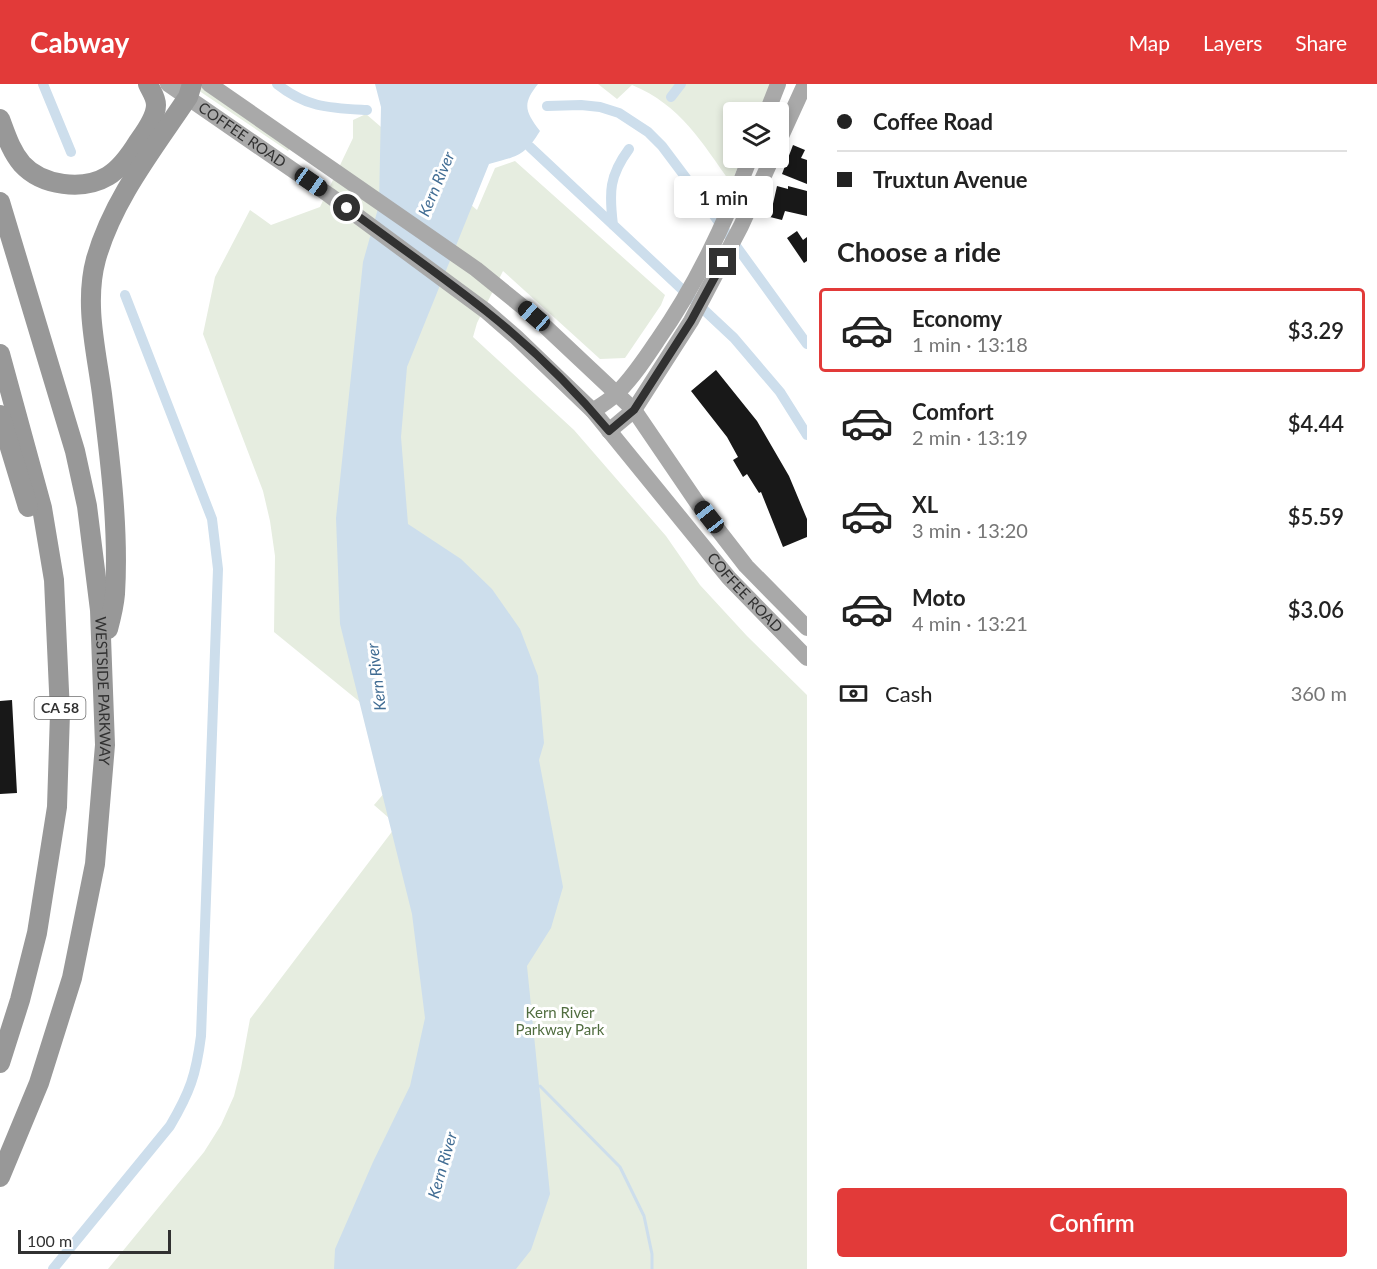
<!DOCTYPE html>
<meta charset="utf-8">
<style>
body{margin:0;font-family:Lato,sans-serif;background:#f6f6f6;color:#222;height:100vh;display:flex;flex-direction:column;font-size:22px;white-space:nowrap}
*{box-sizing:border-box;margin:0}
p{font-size:20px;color:#767676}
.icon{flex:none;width:33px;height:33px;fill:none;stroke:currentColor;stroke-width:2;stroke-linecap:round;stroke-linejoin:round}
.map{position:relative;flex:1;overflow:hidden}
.sheet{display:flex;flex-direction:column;background:#fff;width:570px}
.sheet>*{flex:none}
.hud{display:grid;align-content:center;height:132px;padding:0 30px;background:#fff}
.fabs{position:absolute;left:723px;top:18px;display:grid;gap:12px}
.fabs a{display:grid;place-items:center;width:66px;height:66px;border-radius:6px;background:#fff;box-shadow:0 3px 9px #0003;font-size:30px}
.scale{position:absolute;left:18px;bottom:15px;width:153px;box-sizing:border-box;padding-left:6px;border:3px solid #313131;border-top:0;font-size:16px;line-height:21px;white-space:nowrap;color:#313131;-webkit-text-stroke:4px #fff;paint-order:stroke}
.end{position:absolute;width:27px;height:27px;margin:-14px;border:8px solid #313131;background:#fff;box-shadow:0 0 0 3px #fff}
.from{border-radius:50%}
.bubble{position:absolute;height:42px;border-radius:6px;background:#fff;box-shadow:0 3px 9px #0003;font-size:20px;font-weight:600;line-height:42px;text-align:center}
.car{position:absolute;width:18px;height:36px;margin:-18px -9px;border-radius:8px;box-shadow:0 0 4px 2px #0007;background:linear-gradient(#222 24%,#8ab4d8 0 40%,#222 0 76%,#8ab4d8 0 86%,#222 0)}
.hud b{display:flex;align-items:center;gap:21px;height:57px;font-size:22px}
.hud b+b{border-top:2px solid #e0e0e0}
.hud i{width:15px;height:15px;background:#222}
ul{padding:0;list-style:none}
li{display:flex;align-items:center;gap:18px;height:84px;margin:0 12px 9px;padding:0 18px;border:3px solid transparent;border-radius:6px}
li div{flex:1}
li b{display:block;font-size:22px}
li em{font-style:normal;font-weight:600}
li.selected{border-color:#e23a39}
li>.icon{width:54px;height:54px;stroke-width:1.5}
h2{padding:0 30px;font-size:27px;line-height:72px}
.pay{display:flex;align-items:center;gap:15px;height:66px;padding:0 30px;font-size:22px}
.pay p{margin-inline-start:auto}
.button{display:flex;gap:12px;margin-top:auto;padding:12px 30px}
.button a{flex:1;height:69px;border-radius:6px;background:#e23a39;color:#fff;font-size:24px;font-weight:600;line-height:69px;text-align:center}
header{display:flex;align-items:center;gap:36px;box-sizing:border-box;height:84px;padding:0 30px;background:#e23a39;color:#fff}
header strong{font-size:28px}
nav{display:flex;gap:33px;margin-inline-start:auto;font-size:21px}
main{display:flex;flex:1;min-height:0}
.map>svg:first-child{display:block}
.green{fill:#e6ede0}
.water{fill:#cddeec}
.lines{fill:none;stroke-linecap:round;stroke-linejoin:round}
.stream{stroke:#cddeec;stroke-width:3}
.canal{stroke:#cddeec;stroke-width:10}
.building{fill:#181818}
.major{stroke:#a9a9a9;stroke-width:16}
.highway{stroke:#989898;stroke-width:20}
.route{stroke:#313131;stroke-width:8}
.labels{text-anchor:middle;stroke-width:6;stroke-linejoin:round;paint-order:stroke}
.shield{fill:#fff;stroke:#6f6f6f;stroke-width:1.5}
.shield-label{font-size:14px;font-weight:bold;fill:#313131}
.street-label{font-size:15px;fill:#313131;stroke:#fff}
.park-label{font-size:15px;fill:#506d3f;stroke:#fff}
.water-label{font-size:16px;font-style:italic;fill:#406c93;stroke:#fff}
</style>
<header>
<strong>Cabway</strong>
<nav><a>Map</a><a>Layers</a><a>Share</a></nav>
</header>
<main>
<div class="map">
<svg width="807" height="1185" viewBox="0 0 807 1185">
<rect width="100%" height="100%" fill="#fff"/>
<path class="green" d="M189 0H197L291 63 288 67Z
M598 0H771L760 28H734V74H742L731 99C702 59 681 21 632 1L617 15Z
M366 30 477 126 495 84 515 77 665 211 661 221 625 274 600 275 503 187 477 239 473 253 574 346 666 452 700 501 747 552 807 611V1185H108L204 1068 221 1041 234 1012 241 984 250 935 397 741 374 721 420 667 274 548 275 472 270 437 263 407 203 250 215 193 250 126 271 141 320 123 353 54V36Z"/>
<path class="water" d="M375 0H538C522 20 525 27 540 47 524 73 517 72 489 80L407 283 401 353 408 440 461 475 492 505 520 545 538 592 544 659 539 676 563 803 551 844 527 882 550 1110 531 1166 516 1185H334L335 1165 373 1078 410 1002 425 934 412 830 340 540 336 434 363 178 379 121 381 23Z"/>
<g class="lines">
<path class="stream" d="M540 1002 620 1083 644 1132 652 1170V1185"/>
<path class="canal" d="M43 0 71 68
M277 0C307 24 330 24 367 26
M671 13 681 0
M547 22 581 21 600 23 619 29 648 48 662 62 710 126 807 260
M530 63 734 254 780 308 807 351
M613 141C609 108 609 92 629 65
M53 1185 170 1042C190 1008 196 991 201 952L218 485 212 435 125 211"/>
</g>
<path class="building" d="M793 61 805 66 801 74 807 76V100L782 90Z
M777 102 788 105V102L807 107V132L785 127 782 136 770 133Z
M797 147 803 156 807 153V177L804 179 787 154Z
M716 286 757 337 789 392 807 435V453L783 463 761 408 759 409 747 390 743 393 733 376 738 373 727 353 691 307Z
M12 616 17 709 0 710V617Z"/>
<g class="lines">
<g class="major">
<path id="s1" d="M168 0 329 111 486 227 516 253 593 327 729 494 807 574"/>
<path d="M209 0 476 185 534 232 634 326 698 420 746 482 807 544"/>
<path d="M767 28 778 0"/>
<path d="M778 59 805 0"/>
<path d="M593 327C601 321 611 316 618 308 633 293 645 275 657 257 697 200 725 139 750 74"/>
<path d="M609 347 634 326 691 237 741 142 772 74"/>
</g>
<g class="highway">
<path d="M0 35C6 51 11 67 22 80 42 102 83 107 108 92 121 84 130 71 138 58 145 48 156 34 156 21 156 13 151 7 148 0"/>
<path id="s2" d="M0 118 75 367 87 422 100 526 105 661 95 780 72 894 39 999 0 1093"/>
<path d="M0 270 42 424 54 496 60 629 57 723 37 849 20 916 0 979"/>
<path d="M0 331 28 423"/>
<path d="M108 545C111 534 114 522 115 510 119 444 110 375 102 310 96 265 84 219 96 175 113 115 154 64 188 13L192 0"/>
</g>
</g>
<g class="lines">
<path class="route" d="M347 124C394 159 442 192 487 228 531 263 573 304 609 347L634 326 691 237 723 178"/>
</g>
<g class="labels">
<rect class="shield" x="34.5" y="613" width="51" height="22" rx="4.5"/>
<g class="shield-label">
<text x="60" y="629">CA 58</text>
</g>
<g class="street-label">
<text dy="5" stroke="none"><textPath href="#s1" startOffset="90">COFFEE ROAD</textPath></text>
<text dy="5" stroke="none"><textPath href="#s1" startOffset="774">COFFEE ROAD</textPath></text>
<text dy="5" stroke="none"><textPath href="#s2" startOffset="502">WESTSIDE PARKWAY</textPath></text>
</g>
<g class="park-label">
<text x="560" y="934">Kern River<tspan x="560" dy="17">Parkway Park</tspan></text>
</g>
<g class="water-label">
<text transform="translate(436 100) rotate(-67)" y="6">Kern River</text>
<text transform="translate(376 593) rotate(-97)" y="6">Kern River</text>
<text transform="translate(442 1081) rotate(-74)" y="6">Kern River</text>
</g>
</g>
</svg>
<div class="fabs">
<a><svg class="icon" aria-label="layers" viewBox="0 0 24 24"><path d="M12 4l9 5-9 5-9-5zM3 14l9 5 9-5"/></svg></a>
</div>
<div class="scale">100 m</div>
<i class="end from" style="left:347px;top:124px"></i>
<i class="end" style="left:723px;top:178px"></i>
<div class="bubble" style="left:674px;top:92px;width:99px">1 min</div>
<i class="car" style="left:311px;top:98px;rotate:125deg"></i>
<i class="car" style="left:534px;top:232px;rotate:311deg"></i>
<i class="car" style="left:709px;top:433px;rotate:322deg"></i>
</div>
<section class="sheet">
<div class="hud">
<b><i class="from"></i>Coffee Road</b>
<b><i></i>Truxtun Avenue</b>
</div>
<h2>Choose a ride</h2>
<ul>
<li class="selected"><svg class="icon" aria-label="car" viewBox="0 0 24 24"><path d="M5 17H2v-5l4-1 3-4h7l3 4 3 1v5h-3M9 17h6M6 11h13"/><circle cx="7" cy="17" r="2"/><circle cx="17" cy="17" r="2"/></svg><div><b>Economy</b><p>1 min · 13:18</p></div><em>$3.29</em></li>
<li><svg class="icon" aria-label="car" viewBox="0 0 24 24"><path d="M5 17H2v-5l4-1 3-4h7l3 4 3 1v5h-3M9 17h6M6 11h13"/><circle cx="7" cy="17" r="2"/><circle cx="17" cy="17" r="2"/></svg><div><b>Comfort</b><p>2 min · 13:19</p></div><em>$4.44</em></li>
<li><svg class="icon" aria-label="car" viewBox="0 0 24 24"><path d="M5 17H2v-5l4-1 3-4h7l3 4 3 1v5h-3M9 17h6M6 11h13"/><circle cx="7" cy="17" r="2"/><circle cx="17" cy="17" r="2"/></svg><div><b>XL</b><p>3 min · 13:20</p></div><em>$5.59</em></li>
<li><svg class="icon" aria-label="car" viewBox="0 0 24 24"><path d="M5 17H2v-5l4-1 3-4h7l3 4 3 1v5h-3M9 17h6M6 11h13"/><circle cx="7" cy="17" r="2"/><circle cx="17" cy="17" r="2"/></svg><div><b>Moto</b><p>4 min · 13:21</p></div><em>$3.06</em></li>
</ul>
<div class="pay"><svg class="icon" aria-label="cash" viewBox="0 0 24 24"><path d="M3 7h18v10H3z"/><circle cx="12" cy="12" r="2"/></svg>Cash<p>360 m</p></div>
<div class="button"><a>Confirm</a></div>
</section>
</main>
